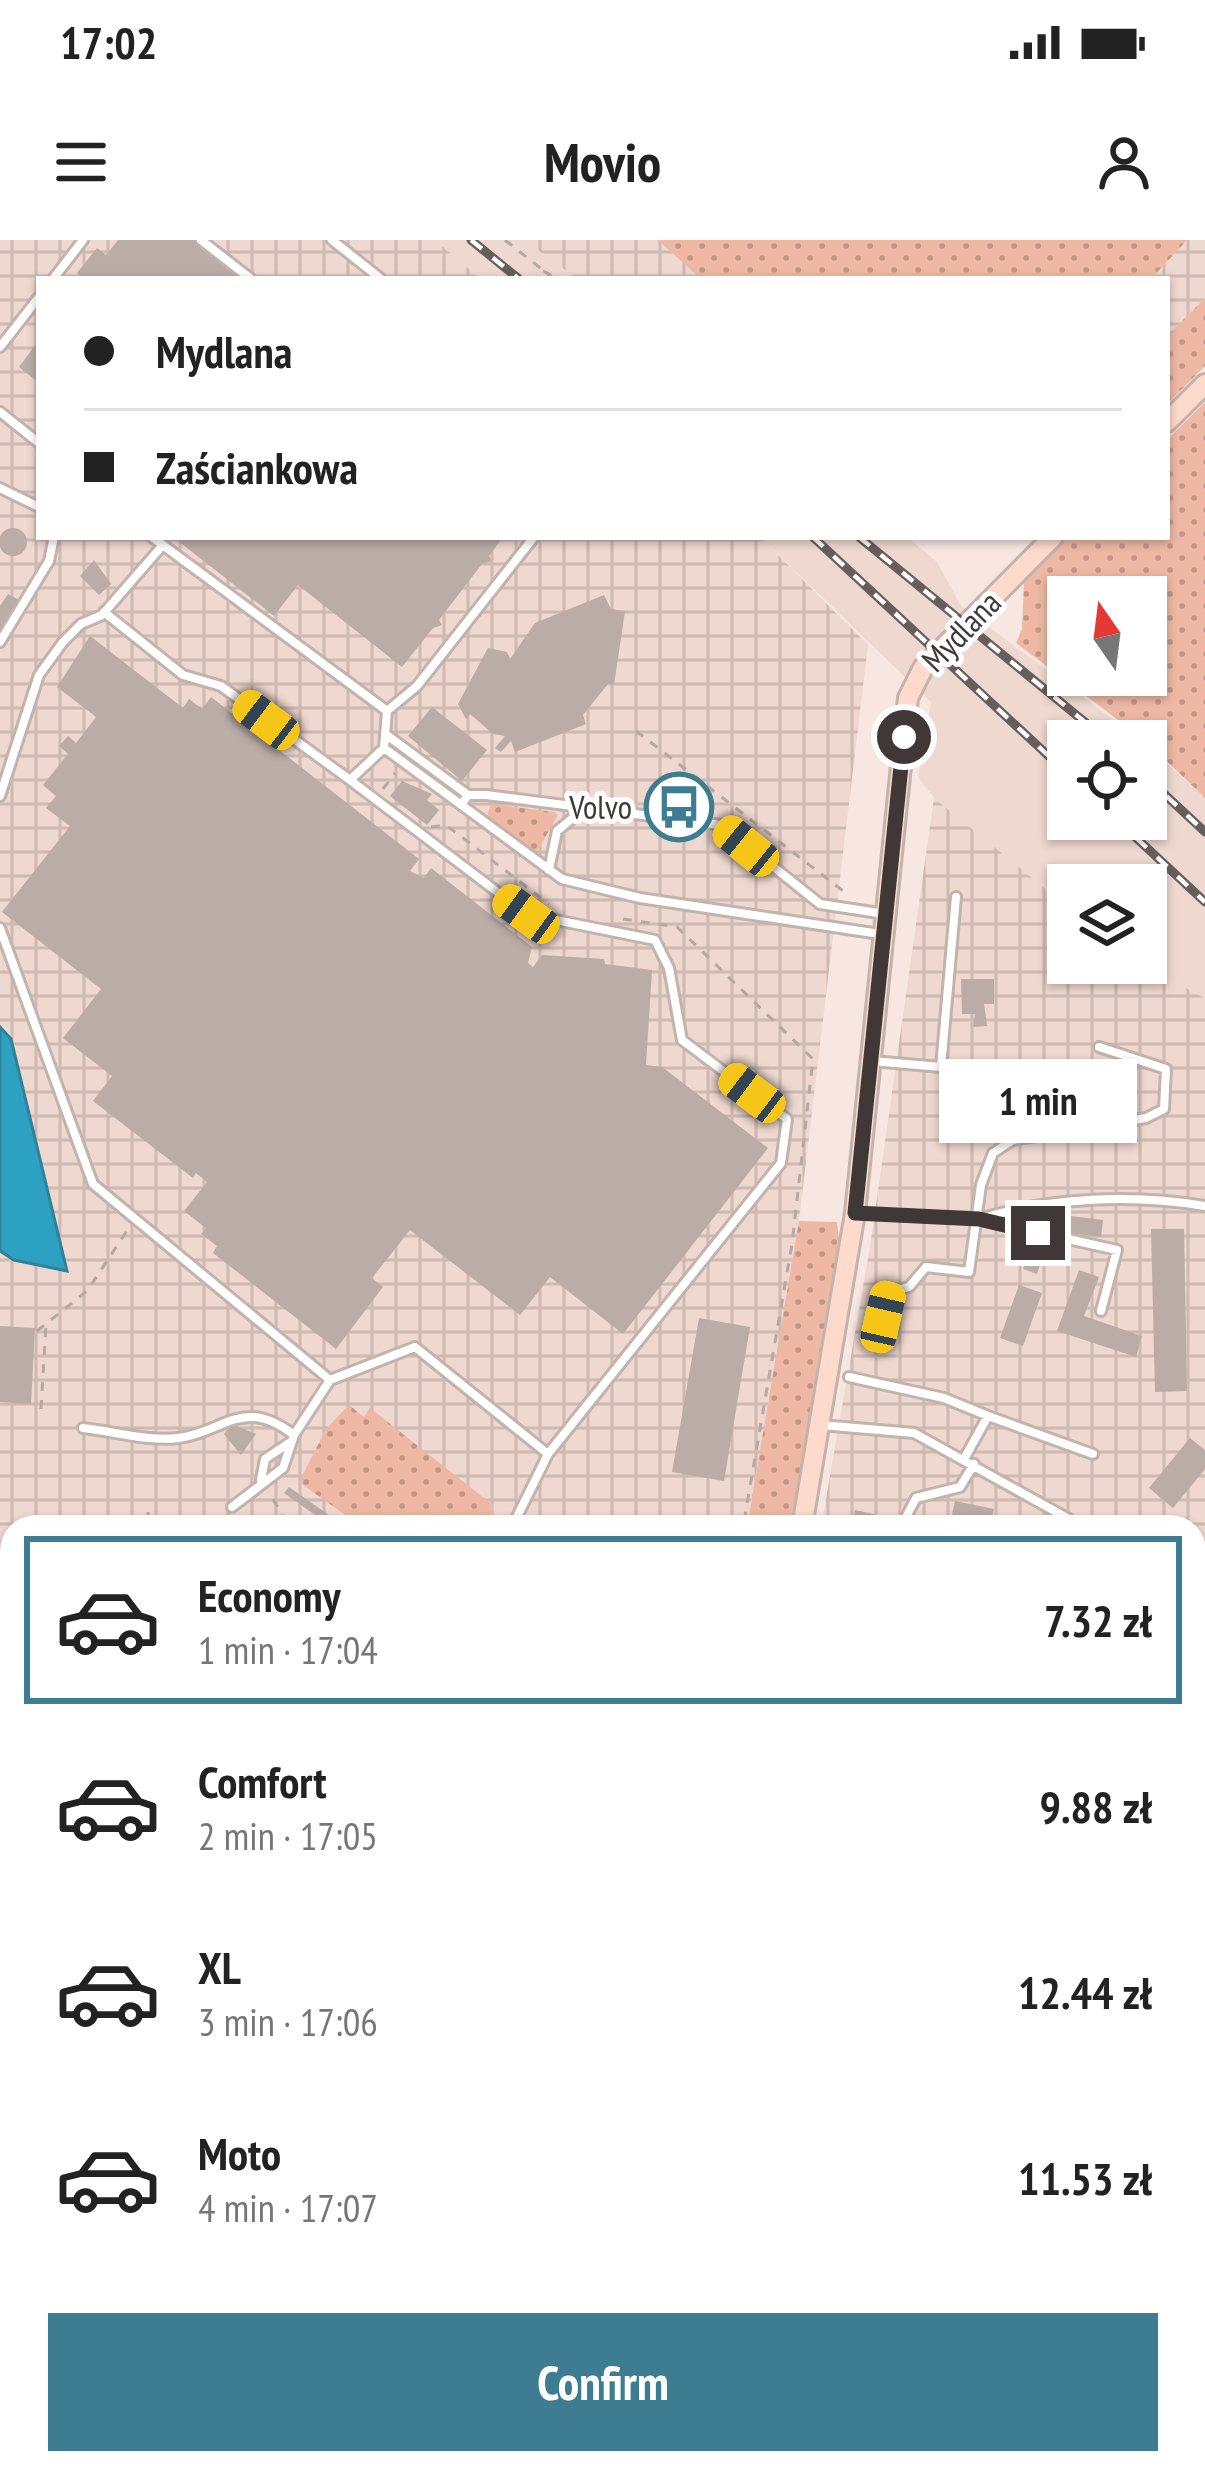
<!DOCTYPE html>
<meta charset="utf-8">
<style>
body{margin:0;font-family:"PT Sans Narrow",sans-serif;background:#f2f2f2;color:#222;height:100vh;display:flex;flex-direction:column;font-size:45px;white-space:nowrap}
*{box-sizing:border-box;margin:0}
p{font-size:39px;color:#767676}
.icon{flex:none;width:66px;height:66px;fill:none;stroke:currentColor;stroke-width:2;stroke-linecap:round;stroke-linejoin:round}
.map{position:relative;flex:1;overflow:hidden}
.sheet{position:absolute;left:0px;top:1275px;width:1206px;height:960px;display:flex;flex-direction:column;background:#fff;border-radius:36px 36px 0 0;box-shadow:0 3px 9px #0004}
.sheet>*{flex:none}
.top-card{position:absolute;left:36px;top:36px;width:1134px;height:264px;border-radius:0px;box-shadow:0 3px 9px #0004;display:grid;align-content:center;height:264px;padding:0 48px;background:#fff}
.needle{width:78px;rotate:346deg}
.fabs{position:absolute;left:1047px;top:336px;display:grid;gap:24px}
.fabs a{display:grid;place-items:center;width:120px;height:120px;border-radius:0px;background:#fff;box-shadow:0 3px 9px #0004;font-size:60px}
.end{position:absolute;width:54px;height:54px;margin:-27px;border:15px solid #3f3836;background:#fff;box-shadow:0 0 0 6px #fff}
.from{border-radius:50%}
.bubble{position:absolute;height:84px;border-radius:0px;background:#fff;box-shadow:0 3px 9px #0004;font-size:39px;font-weight:600;line-height:84px;text-align:center}
.car{position:absolute;width:36px;height:72px;margin:-36px -18px;border-radius:15px;box-shadow:0 0 9px 3px #0007;background:linear-gradient(#f5c518 24%,#345 0 40%,#f5c518 0 76%,#345 0 86%,#f5c518 0)}
.top-card b{display:flex;align-items:center;gap:42px;height:114px;font-size:45px}
.top-card b+b{border-top:3px solid #e0e0e0}
.top-card i{width:30px;height:30px;background:#222}
ul{padding:21px 0 0;list-style:none}
li{display:flex;align-items:center;gap:36px;height:168px;margin:0 24px 18px;padding:0 24px;border:6px solid transparent;border-radius:0px}
li div{flex:1}
li b{display:block;font-size:45px}
li em{font-style:normal;font-weight:600}
li.active{border-color:#3e7d91}
li>.icon{width:108px;height:108px;stroke-width:1.5}
.action{display:flex;gap:24px;margin-top:auto;padding:24px 48px}
.action a{flex:1;height:138px;border-radius:0px;background:#3e7d91;color:#fff;font-size:48px;font-weight:600;line-height:138px;text-align:center}
.status{display:flex;justify-content:space-between;align-items:center;height:84px;padding:0 60px;background:#fff;direction:ltr}
.status svg{height:33px;fill:currentColor}
header{display:flex;justify-content:space-between;align-items:center;height:156px;padding:0 48px;background:#fff;font-size:54px;font-weight:600}
.map>svg:first-child{display:block}
.built{fill:#efd8cf}
.industrial{fill:url(#industrial-grid)}
.grass{fill:url(#grass-dots);fill-rule:evenodd}
.water{fill:#2da1c1;stroke:#328297;stroke-width:3}
.building{fill:#bbaca6}
.lines{fill:none;stroke-linecap:round;stroke-linejoin:round}
.lane-casing{stroke:#c3b3ad;stroke-width:14}
.street-casing{stroke:#c3b3ad;stroke-width:20}
.secondary-casing{stroke:#c3b3ad;stroke-width:24}
.path{stroke:#b6a9a4;stroke-width:3;stroke-dasharray:9 9;stroke-linecap:butt}
.lane{stroke:#fff;stroke-width:8}
.street{stroke:#fff;stroke-width:14}
.secondary{stroke:#fddacb;stroke-width:18}
.rail-casing{stroke:#675e5b;stroke-width:9}
.rail{stroke:#fff;stroke-width:4.5;stroke-dasharray:14;stroke-linecap:butt}
.route{stroke:#3f3836;stroke-width:15}
.labels{text-anchor:middle;stroke-width:10;stroke-linejoin:round;paint-order:stroke}
.street-label{font-size:33px;fill:#3f3836;stroke:#fff}
.poi-label{font-size:33px;fill:#3f3836;stroke:#fff;text-anchor:end}
</style>
<div class="status"><b>17:02</b><svg viewBox="0 0 49 12"><path d="M0 12V9h3v3zM5 12V6h3v6zM10 12V3h3v9zM15 12V0h3v12zM26 1h20v11H26zM47 4h2v5h-2z"/></svg></div>
<header><svg class="icon" aria-label="menu" viewBox="0 0 24 24"><path d="M4 6h16M4 12h16M4 18h16"/></svg>Movio<svg class="icon" aria-label="person" viewBox="0 0 24 24"><circle cx="12" cy="8" r="4"/><path d="M4 21q1-7 8-7t8 7"/></svg></header>
<div class="map">
<svg width="1205" height="2235" viewBox="0 0 1205 2235">
<defs>
<pattern id="industrial-grid" width="8" height="8" patternUnits="userSpaceOnUse" patternTransform="scale(3)"><rect width="8" height="8" fill="#efd8cf"/><path d="M0 4h8M4 0v8" fill="none" stroke="#cebab2"/></pattern>
<pattern id="grass-dots" width="8" height="8" patternUnits="userSpaceOnUse" patternTransform="scale(3)"><rect width="8" height="8" fill="#eeb8a4"/><path d="M2 2h.1M6 6h.1" fill="none" stroke="#c29786" stroke-width="1.8" stroke-linecap="round"/></pattern>
</defs>
<rect width="100%" height="100%" fill="#f7e7e0"/>
<path class="built" d="M435 0H524L577 39H481Z
M760 297H907L937 322 961 366 1141 501H1068V579H1146V505L1205 558V758L1137 723H1146V645H1068V667L934 558 918 537 931 462Z
M1194 2156 1205 2158V2235H574L561 2223H1194Z"/>
<path class="industrial" d="M0 0H435L481 39H39V297H760L868 405 797 997 747 1287H12V1896L0 1890Z
M524 0H1205V58L1167 96V39H577Z
M934 558 1068 667V723H1137L1205 758V2097L1194 2095V1287H821L870 1007Z"/>
<path class="grass" d="M658 0H1187L1151 39H701Z
M1205 58V126L1167 164V96Z
M1205 162V558L1146 501 1016 403 1022 389 1024 340 1068 297H1167V200ZM1068 357H1146V435H1068Z
M491 564 554 572 558 575 536 613 487 576Z
M799 981 837 982 840 1007 790 1287H747Z
M349 1165 364 1177 370 1168 494 1266 491 1287H362L299 1242 326 1189Z
M0 2125 12 2132V2223H140L132 2235H0Z"/>
<path class="water" d="M0 787 11 799 67 1031 14 1020 0 1011Z
M0 1979 12 1988V2132L0 2125Z
M159 2223H365L380 2235H177Z"/>
<path class="building" d="M118 0H194L243 39H84L77 33 97 8 106 15Z
M39 100V143L19 127Z
M-1 302a14 14 0 1 1 28 0a14 14 0 1 1-28 0Z
M173 297H503L489 316 492 321 482 324 439 380 442 385 433 388 402 427 298 345 274 376Z
M94 320 111 344 99 355 80 336Z
M8 354 21 361 0 396V366Z
M604 355 611 369 625 371 614 445 608 444 583 475 586 484 515 512 511 501 501 512 495 508 505 496 493 494 470 474 466 479 458 464 488 408 507 412 510 419 535 383Z
M90 396 183 468 189 459 202 469 211 457 419 619 410 631 424 638 431 628 532 707 528 723 533 727 542 715 604 719 605 724 652 730 646 825 662 827 768 908 623 1094 550 1037 520 1075 410 990 372 1038 383 1047 336 1109 213 1013 217 1006 201 994 206 988 184 971 207 942 196 933 193 938 93 861 112 836 63 798 101 749 2 672 70 586 46 568 56 556 43 545 68 514 59 506 68 496 76 503 96 477 57 447Z
M432 467 487 510 462 541 408 496Z
M402 541 432 554 427 560 439 570 427 585 390 556Z
M961 739H994V764H984L987 786 973 787 975 774H962Z
M941 858a12 12 0 1 1 24 0a12 12 0 1 1-24 0Z
M1063 975 1103 980 1101 997 1061 992Z
M1151 989H1184L1187 1151 1155 1152Z
M1033 1001 1046 1006 1037 1034 1023 1029Z
M1079 1030 1099 1037 1084 1076 1142 1096 1136 1117 1057 1091Z
M1019 1045 1042 1053 1023 1106 1000 1098Z
M699 1078 750 1087 724 1241 672 1232Z
M0 1086 35 1088 31 1164 0 1162Z
M232 1184 256 1194 241 1215 224 1194Z
M1190 1198 1205 1210V1229L1173 1268 1149 1248Z
M289 1247 346 1287H332L284 1253Z
M955 1261 994 1269 990 1287H949Z
M855 1270 922 1285 921 1287H843L852 1282Z
M1203 1751H1205V1862L1194 1859V1792Z
M700 2223H816L813 2235H698Z
M1083 2223H1160L1157 2235H1081Z"/>
<g class="lines">
<defs>
<path id="lane" d="M201 0 251 39
M332 0 381 39
M53 39 83 0
M0 107 39 57
M0 172 39 203
M0 248 39 267
M152 297 387 471
M104 372 183 435 221 446 350 540
M0 402 49 321 54 297
M387 471 417 446 534 297
M388 496 468 555
M384 508 562 639 640 658 880 694
M0 556 39 435 63 402 81 384 102 375 162 306
M461 565 468 555H486L721 585 820 664 885 674
M549 630 557 591 586 567
M0 688 93 944 330 1140
M872 821 941 827 956 657
M856 973 979 979 1117 1010 1101 1071
M980 979C1050 957 1134 954 1205 966
M877 1102 889 1052 909 1047 926 1027 969 1032 981 945 993 913 1013 900 1146 878 1164 869 1166 829 1099 807
M849 1137 944 1158 988 1176
M821 1185 914 1193 1069 1279 1072 1287
M83 1188C112 1191 149 1202 178 1198 224 1193 242 1155 294 1195
M964 1219 988 1176 1093 1214
M261 1240 265 1219 289 1203
M232 1267 283 1228 294 1195 330 1140 415 1107 548 1214 781 923 787 879 682 800 669 728 655 700 526 674 350 540 384 508 387 471
M905 1279 916 1258 960 1247 974 1224
M512 1283 537 1287
M512 1287 548 1214
M1194 1518 1205 1521
M0 1631 12 1598
M1194 1669 1205 1620
M1194 1880 1198 1866
M1194 1908 1205 1910
M985 2223 1039 2235
M267 2235 275 2223
M909 2235 912 2223
M1062 2235 1065 2223
M1174 2235 1177 2223"/>
<path id="street" d="M0 1921 12 1928
M504 2223 519 2235"/>
<path id="secondary" d="M1167 182 1205 144
M802 1287 855 973 908 458 923 428 1053 297
M1194 2122 1205 2124
M191 2235 199 2223"/>
</defs>
<use href="#lane" class="lane-casing"/>
<use href="#street" class="street-casing"/>
<use href="#secondary" class="secondary-casing"/>
<path class="path" d="M505 0 554 39
M543 31 559 39
M636 491 847 654
M383 549 395 533
M431 587 446 585 549 664
M623 679 677 687 813 819 792 1004 743 1287
M37 1091 87 1051 127 991
M41 1169 46 1085
M273 1259 289 1287
M148 1272 149 1287
M0 1511 12 1517
M137 2235 144 2223
M145 2235 153 2223"/>
<use href="#lane" class="lane"/>
<use href="#street" class="street"/>
<use href="#secondary" class="secondary"/>
<defs>
<path id="rail" d="M471 0 519 39
M813 297 1068 534
M859 297 1108 501
M1146 537 1205 592
M1116 579 1205 662"/>
</defs>
<use href="#rail" class="rail-casing"/>
<use href="#rail" class="rail"/>
</g>
<g class="lines">
<path class="route" d="M904 497 855 973 979 979 1038 993"/>
</g>
<defs>
<symbol id="bus-ring" viewBox="-11 -11 22 22"><circle r="9.5" fill="#fff" stroke="#3e7d91" stroke-width="1.5"/><path d="M-5-6H5V4H4V6H2V4H-2V6H-4V4H-5ZM-3.5-4V0h7V-4ZM-3.5 1.2v1.5H-2V1.2ZM2 1.2v1.5H3.5V1.2Z" fill="#3e7d91"/></symbol>
</defs>
<g fill-rule="evenodd">
<use href="#bus-ring" x="641" y="529" width="76" height="76"/>
</g>
<g class="labels">
<g class="street-label">
<text transform="translate(961 391) rotate(-46)" y="12">Mydlana</text>
</g>
<g class="poi-label">
<text x="632" y="579">Volvo</text>
</g>
</g>
</svg>
<div class="fabs">
<a><svg class="needle" viewBox="-14 -14 28 28"><path d="M0-13l5 13h-10z" fill="#e53935"/><path d="M0 13l5-13h-10z" fill="#767676"/></svg></a>
<a><svg class="icon" aria-label="locate" viewBox="0 0 24 24"><circle cx="12" cy="12" r="6"/><path d="M12 2v4M12 18v4M2 12h4M18 12h4"/></svg></a>
<a><svg class="icon" aria-label="layers" viewBox="0 0 24 24"><path d="M12 4l9 5-9 5-9-5zM3 14l9 5 9-5"/></svg></a>
</div>
<i class="end from" style="left:904px;top:497px"></i>
<i class="end" style="left:1038px;top:993px"></i>
<div class="bubble" style="left:939px;top:819px;width:198px">1 min</div>
<i class="car" style="left:266px;top:480px;rotate:307deg"></i>
<i class="car" style="left:746px;top:606px;rotate:309deg"></i>
<i class="car" style="left:526px;top:674px;rotate:306deg"></i>
<i class="car" style="left:752px;top:853px;rotate:307deg"></i>
<i class="car" style="left:883px;top:1077px;rotate:13deg"></i>
<div class="top-card">
<b><i class="from"></i>Mydlana</b>
<b><i></i>Zaściankowa</b>
</div>
<section class="sheet">
<ul>
<li class="active"><svg class="icon" aria-label="car" viewBox="0 0 24 24"><path d="M5 17H2v-5l4-1 3-4h7l3 4 3 1v5h-3M9 17h6M6 11h13"/><circle cx="7" cy="17" r="2"/><circle cx="17" cy="17" r="2"/></svg><div><b>Economy</b><p>1 min · 17:04</p></div><em>7.32 zł</em></li>
<li><svg class="icon" aria-label="car" viewBox="0 0 24 24"><path d="M5 17H2v-5l4-1 3-4h7l3 4 3 1v5h-3M9 17h6M6 11h13"/><circle cx="7" cy="17" r="2"/><circle cx="17" cy="17" r="2"/></svg><div><b>Comfort</b><p>2 min · 17:05</p></div><em>9.88 zł</em></li>
<li><svg class="icon" aria-label="car" viewBox="0 0 24 24"><path d="M5 17H2v-5l4-1 3-4h7l3 4 3 1v5h-3M9 17h6M6 11h13"/><circle cx="7" cy="17" r="2"/><circle cx="17" cy="17" r="2"/></svg><div><b>XL</b><p>3 min · 17:06</p></div><em>12.44 zł</em></li>
<li><svg class="icon" aria-label="car" viewBox="0 0 24 24"><path d="M5 17H2v-5l4-1 3-4h7l3 4 3 1v5h-3M9 17h6M6 11h13"/><circle cx="7" cy="17" r="2"/><circle cx="17" cy="17" r="2"/></svg><div><b>Moto</b><p>4 min · 17:07</p></div><em>11.53 zł</em></li>
</ul>
<div class="action"><a>Confirm</a></div>
</section>
</div>
